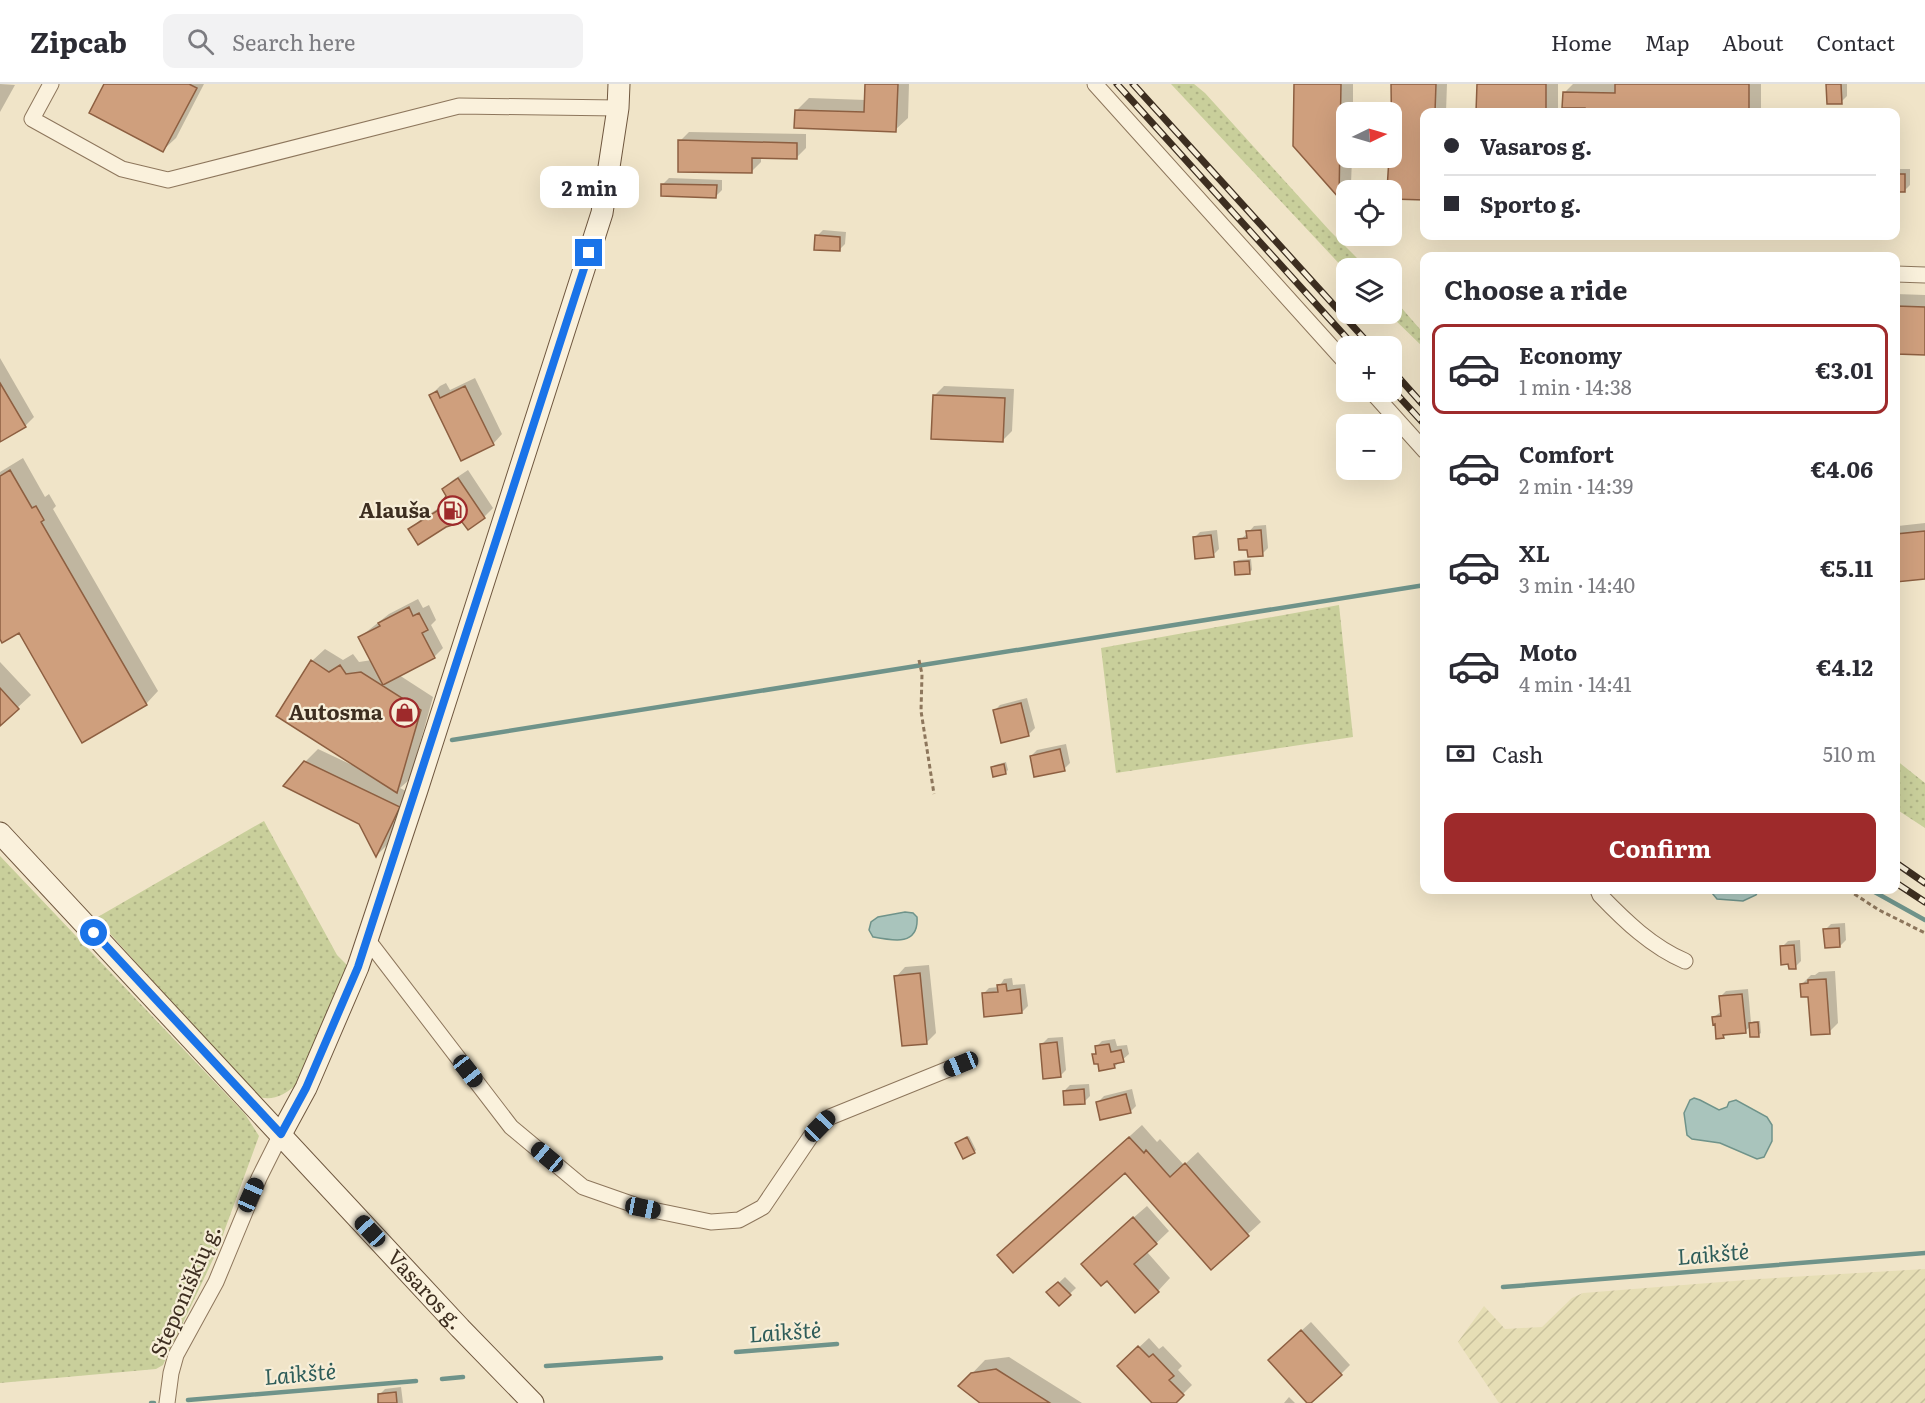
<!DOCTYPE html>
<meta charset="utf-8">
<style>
body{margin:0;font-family:Literata,serif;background:#f2f2f3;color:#2b2b33;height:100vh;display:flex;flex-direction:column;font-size:22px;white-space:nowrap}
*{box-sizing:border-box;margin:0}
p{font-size:20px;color:#7c7c81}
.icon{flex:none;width:33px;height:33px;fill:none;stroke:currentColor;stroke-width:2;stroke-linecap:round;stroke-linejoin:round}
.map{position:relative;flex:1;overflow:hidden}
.sheet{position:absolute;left:1420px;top:168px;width:480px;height:642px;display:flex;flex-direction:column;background:#fff;border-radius:12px;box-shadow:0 6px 24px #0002}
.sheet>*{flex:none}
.hud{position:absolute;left:1420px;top:24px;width:480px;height:132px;border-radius:12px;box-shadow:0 6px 24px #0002;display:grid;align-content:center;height:132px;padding:0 24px;background:#fff}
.needle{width:39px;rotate:85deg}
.buttons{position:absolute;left:1336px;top:18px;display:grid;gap:12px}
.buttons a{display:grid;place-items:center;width:66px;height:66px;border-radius:12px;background:#fff;box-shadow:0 6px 24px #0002;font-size:30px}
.end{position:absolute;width:27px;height:27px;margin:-14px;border:8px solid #1a73e8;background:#fff;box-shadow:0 0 0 3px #fff}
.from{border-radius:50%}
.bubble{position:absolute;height:42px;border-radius:12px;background:#fff;box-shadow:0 6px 24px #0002;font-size:20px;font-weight:700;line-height:42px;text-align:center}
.car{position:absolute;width:18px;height:36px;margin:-18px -9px;border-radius:8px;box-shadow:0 0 4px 2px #0007;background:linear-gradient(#222 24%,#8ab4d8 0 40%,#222 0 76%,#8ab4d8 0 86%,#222 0)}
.hud b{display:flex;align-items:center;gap:21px;height:57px;font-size:22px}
.hud b+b{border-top:2px solid #e1e1e2}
.hud i{width:15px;height:15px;background:#2b2b33}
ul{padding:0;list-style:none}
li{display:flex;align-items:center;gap:18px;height:90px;margin:0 12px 9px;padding:0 12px;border:3px solid transparent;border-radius:12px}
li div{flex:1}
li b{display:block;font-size:22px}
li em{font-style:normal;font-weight:700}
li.current{border-color:#9e2a2b}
li>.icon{width:54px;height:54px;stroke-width:1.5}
h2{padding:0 24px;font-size:27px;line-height:72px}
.pay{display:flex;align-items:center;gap:15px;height:66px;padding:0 24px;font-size:22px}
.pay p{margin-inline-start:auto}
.button{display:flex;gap:12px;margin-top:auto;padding:12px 24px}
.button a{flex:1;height:69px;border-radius:12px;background:#9e2a2b;color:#fff;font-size:24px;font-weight:700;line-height:69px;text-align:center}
header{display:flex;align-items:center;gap:36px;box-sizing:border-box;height:84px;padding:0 30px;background:#fff;border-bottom:2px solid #e1e1e2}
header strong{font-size:28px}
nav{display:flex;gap:33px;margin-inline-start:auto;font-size:21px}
.search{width:420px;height:54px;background:#f2f2f3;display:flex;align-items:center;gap:15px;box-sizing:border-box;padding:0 21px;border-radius:12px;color:#7c7c81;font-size:22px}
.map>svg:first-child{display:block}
.farmland{fill:url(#farmland-furrows)}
.grass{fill:url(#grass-dots)}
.water{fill:#a9c4bc;stroke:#6f938a;stroke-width:1.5}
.shadow{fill:#0003}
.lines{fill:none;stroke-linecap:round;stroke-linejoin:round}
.stream{stroke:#6f938a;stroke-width:4.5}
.building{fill:#cf9f7d;stroke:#8d5f41;stroke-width:1.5}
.street-casing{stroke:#8d765c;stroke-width:17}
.secondary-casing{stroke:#6f573f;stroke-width:23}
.path{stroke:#8d765c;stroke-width:3;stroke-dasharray:4.5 3;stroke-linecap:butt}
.street{stroke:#faf1dc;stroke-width:15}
.secondary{stroke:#faf1dc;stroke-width:21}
.rail-casing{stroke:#3d2e20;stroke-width:7}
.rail{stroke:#f7eed8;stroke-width:4.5;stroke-dasharray:14;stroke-linecap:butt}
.route{stroke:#1a73e8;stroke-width:8}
.labels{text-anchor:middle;stroke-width:4.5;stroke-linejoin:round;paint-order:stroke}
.poi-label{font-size:21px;font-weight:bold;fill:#3d2e20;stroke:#f7eed8;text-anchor:end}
.street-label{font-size:21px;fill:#3d2e20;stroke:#f7eed8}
.water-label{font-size:22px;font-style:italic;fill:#2f5d5a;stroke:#f7eed8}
</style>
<header>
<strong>Zipcab</strong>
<div class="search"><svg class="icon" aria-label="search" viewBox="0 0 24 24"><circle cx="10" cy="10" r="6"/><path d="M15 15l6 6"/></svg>Search here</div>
<nav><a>Home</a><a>Map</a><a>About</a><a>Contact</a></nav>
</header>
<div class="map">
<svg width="1925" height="1319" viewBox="0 0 1925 1319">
<defs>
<pattern id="farmland-furrows" width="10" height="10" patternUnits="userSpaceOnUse" patternTransform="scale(1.5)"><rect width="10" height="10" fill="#e6deb5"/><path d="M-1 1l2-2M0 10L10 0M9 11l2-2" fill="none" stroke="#c6bf9b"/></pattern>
<pattern id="grass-dots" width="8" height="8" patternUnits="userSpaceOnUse" patternTransform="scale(1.5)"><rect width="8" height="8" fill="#c9cf9b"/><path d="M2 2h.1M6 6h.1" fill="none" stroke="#aeb285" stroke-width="1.8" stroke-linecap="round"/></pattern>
</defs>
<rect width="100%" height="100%" fill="#f0e4c8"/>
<path class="farmland" d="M1925 1185V1319H1499L1458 1258 1484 1222 1505 1245 1542 1243 1572 1214 1583 1209 1759 1195Z"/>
<path class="grass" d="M1171 0H1194L1205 9 1330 147 1367 184H1347V188Z
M1392 213 1425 251V265L1389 230H1392Z
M1339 521 1353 653 1116 689 1101 564Z
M1896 676 1925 699V744L1896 725Z
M264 737 337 871 348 882 296 1001C284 1011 272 1018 256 1012L96 834Z
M0 772 245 1030 259 1052 217 1167 163 1281 156 1285 0 1299Z"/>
<path class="water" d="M1712 806H1759L1756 811 1743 817 1717 815 1712 809Z
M905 828 913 829 917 833C919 862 894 857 873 853L869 846 871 838 878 833Z
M1694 1014 1700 1016 1719 1026 1727 1023 1729 1018 1736 1016 1767 1033 1772 1041V1057L1764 1073 1757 1075 1720 1059 1692 1055 1687 1051 1684 1029 1690 1016Z"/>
<path class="shadow" d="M0 0 15 1 0 28Z
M105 0H204L176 54 163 66Z
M867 0H909L908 34 895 46 796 27 809 14 866 16Z
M1296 0H1353V28H1347V74H1352L1351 100 1339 112 1295 62Z
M1393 0H1447L1446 28H1425V115L1392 113V106H1389L1390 74H1392Z
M1478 0H1558V28H1478Z
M1573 0H1761V28H1586V23L1564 9Z
M1828 0H1847V12L1841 18Z
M689 48 806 50V64L796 74 761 73V78L751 88 680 57Z
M1896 85H1910V101L1904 107H1896Z
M669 94 722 96V106L716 112 663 100Z
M823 146 846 148 845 160 839 166 817 152Z
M1896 210 1925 211V269H1896Z
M0 274 34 333 25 342 0 357Z
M475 294 502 350 493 360 431 311 440 302 446 299 450 306Z
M944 302 1014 305 1012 347 1003 356 935 311Z
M23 374 45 413 49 410 56 422 53 425 158 607 146 620 20 547 0 552V388Z
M468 386 493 424 484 433 410 445 420 436 442 422 448 412 443 405 453 396Z
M1925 439V494L1896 497V443L1898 442Z
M1266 441 1268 464 1262 470 1249 464 1240 456 1248 449 1254 442Z
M1217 446 1219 465 1213 471 1194 454 1200 448Z
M1251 475 1252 486 1249 489 1235 478 1238 476Z
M418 515 423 524 429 521 436 536 431 541 443 564 434 573 399 591 433 613 410 695 400 704 412 710 389 759 377 771 360 739 305 678 318 665 352 681 353 679 312 577 325 565 343 576 353 570 359 578 372 576 360 553 389 530Z
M0 578 31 611 0 640Z
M1027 614 1035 644 1029 650 994 627 1000 621Z
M1066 660 1070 679 1064 685 1031 672 1037 666Z
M1006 678 1008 686 1005 689 993 683 995 681Z
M1845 839 1846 856 1840 862 1825 846 1831 840Z
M1800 856 1801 877 1795 883 1782 863 1788 857Z
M929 881 936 949 927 958 896 893 905 883Z
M1835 887 1838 939 1829 948 1810 911 1802 900 1811 891H1815L1819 888Z
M1012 894 1013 901 1025 900 1028 922 1022 928 983 910 989 904 999 903 1004 895Z
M1748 905 1751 939 1754 937H1760L1761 949 1758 951 1751 942 1745 947 1727 949 1723 953 1714 933 1722 927 1720 913 1726 907Z
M1063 953 1066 986 1060 992 1042 960 1048 954Z
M1115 955 1117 962 1127 961 1129 970 1114 983 1099 978 1094 971 1097 967 1096 963 1102 957Z
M1089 1000 1090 1012 1084 1018 1064 1007 1070 1001Z
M1132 1005 1136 1022 1130 1028 1098 1018 1104 1012Z
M1142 1041 1157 1058 1160 1055 1184 1081 1198 1068 1261 1138 1211 1184 1125 1087 999 1171Z
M969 1052 976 1066 974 1068 960 1057Z
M1147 1122 1169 1147 1147 1168 1170 1194 1158 1207 1095 1167Z
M1065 1193 1076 1204 1059 1220 1048 1209Z
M1311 1238 1350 1281 1341 1290 1279 1267Z
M1149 1254 1159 1265 1163 1262 1182 1282 1178 1286 1192 1301 1174 1319H1154L1119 1282Z
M1009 1273 1082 1319H982L961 1301 985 1276Z
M401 1303 403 1319H380L379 1311 385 1305Z
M1289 1313 1295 1319H1284Z"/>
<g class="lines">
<path class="stream" d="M452 656 1425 501
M1871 806 1925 836
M1503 1203 1925 1169
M736 1268 837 1260
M546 1282 661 1274
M442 1295 463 1293
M188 1316 416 1297
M151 1319H154"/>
</g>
<path class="building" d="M104 0H189L197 4 163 68 89 29Z
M865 0H898L896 48 794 44 795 26 864 28Z
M1294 0H1341L1339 114 1293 62Z
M1391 0H1436L1435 28H1425V116L1392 115V106H1387L1389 74H1392Z
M1477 0H1546V28H1476Z
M1615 0H1749V28H1585V24H1562L1563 8 1615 9Z
M1826 0H1841L1842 20H1827Z
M678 56 797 59V75L752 74V89L678 88Z
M1896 90H1905V108H1896Z
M661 100 717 101 716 114 661 112Z
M815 151 840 153V167L814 166Z
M1896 222 1925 223V271L1896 270Z
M0 299 26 343 0 358Z
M465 302 494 361 461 377 429 311 437 307 440 314Z
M933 311 1005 314 1003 358 931 355Z
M10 386 32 424 36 422 44 436 41 438 147 621 82 659 19 549 2 559 0 555V392Z
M458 394 485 434 468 446 462 438 446 443 418 461 408 445 437 427 446 412 442 405Z
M1261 446 1263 472 1248 473 1247 466H1239L1238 455 1247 454 1246 447Z
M1925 447V495L1896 498V450Z
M1211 451 1214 473 1195 475 1193 453Z
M1249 477 1250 490 1235 491 1234 478Z
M409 523 413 532 419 529 428 546 422 549 435 574 383 601 358 553 380 542 378 539Z
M311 576 329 588 340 581 346 590 361 588 421 626 397 709 276 632Z
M0 604 19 625 0 642Z
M1021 619 1029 652 1001 659 993 626Z
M1060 665 1065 687 1034 693 1030 672Z
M304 677 400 723 376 773 359 740 283 702Z
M1004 680 1006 690 993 693 991 683Z
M1839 844 1840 863 1825 864 1823 845Z
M1794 861 1796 885H1789L1788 880 1781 881 1780 862Z
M920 889 927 960 902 962 894 892Z
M1826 895 1830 950 1811 951 1808 913H1801L1800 900 1808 899V896Z
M1006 900 1007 907 1020 905 1022 929 984 933 982 909 998 908 997 901Z
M1742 910 1746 949 1723 951 1724 954 1716 955 1715 940 1713 941 1712 933 1721 932 1719 912Z
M1758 938 1759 953H1750L1749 939Z
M1057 958 1061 993 1043 995 1040 960Z
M1109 960 1111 968 1121 966 1124 978 1114 980 1115 984 1099 987 1098 980H1094L1092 970H1096L1095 962Z
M1084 1005 1085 1020 1064 1021 1063 1007Z
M1126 1010 1131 1029 1100 1036 1096 1018Z
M967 1053 975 1069 963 1075 955 1059Z
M1129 1053 1144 1069 1146 1066 1170 1093 1185 1079 1249 1152 1211 1186 1125 1089 1013 1189 997 1171Z
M1133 1133 1157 1160 1134 1180 1159 1208 1135 1229 1107 1197 1101 1202 1081 1180Z
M1058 1198 1071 1211 1059 1222 1046 1208Z
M1301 1246 1342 1291 1311 1319H1307L1268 1276Z
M1138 1262 1149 1273 1153 1270 1174 1292 1169 1296 1184 1311 1176 1319H1152L1117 1282Z
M996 1285 1050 1319H980L958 1302 971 1289Z
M396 1308 397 1319H378V1310Z"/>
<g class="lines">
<defs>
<path id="street" d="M51 0 32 35 122 85 168 96 459 22 618 24
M1095 0 1347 280
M1896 190 1925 191
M1372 308 1425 367
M1598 806 1600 811C1625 837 1652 863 1685 877
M367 855 511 1043 583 1103 643 1124 711 1138 739 1136 763 1123 811 1052 830 1033 961 980
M167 1319 171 1289 176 1271 216 1198 259 1094 281 1050"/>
<g id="secondary">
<path id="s1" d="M0 749 460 1244 533 1319"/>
<path d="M281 1050 306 1004 358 883 417 706 602 129 618 24 619 0"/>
</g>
</defs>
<use href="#street" class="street-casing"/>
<use href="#secondary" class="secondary-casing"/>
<path class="path" d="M919 576 922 590 921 627 934 710
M1848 806 1879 826 1925 849"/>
<use href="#street" class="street"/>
<use href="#secondary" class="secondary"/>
<defs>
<path id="rail" d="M1117 0 1354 262
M1133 0 1371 262
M1392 286 1425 323
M1392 305 1425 341
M1896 779 1925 799
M1896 799 1925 818"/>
</defs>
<use href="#rail" class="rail-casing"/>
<use href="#rail" class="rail"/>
</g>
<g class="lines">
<path class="route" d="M94 849 281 1050 306 1004 358 883 589 169"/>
</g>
<defs>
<symbol id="fuel-ring" viewBox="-11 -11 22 22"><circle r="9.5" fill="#f7eed8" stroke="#9e2a2b" stroke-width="1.5"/><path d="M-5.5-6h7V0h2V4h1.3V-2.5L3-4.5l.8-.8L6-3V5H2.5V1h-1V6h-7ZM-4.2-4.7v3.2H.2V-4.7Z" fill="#9e2a2b"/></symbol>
<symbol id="shop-ring" viewBox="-11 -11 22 22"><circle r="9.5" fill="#f7eed8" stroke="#9e2a2b" stroke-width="1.5"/><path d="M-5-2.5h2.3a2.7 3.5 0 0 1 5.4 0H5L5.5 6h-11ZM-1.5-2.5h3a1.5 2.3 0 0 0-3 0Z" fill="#9e2a2b"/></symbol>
</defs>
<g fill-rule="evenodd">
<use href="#fuel-ring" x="436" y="410" width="33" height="33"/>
<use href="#shop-ring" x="388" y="612" width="33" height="33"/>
</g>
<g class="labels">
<g class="poi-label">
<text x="431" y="434">Alauša</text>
<text x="383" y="636">Autosma</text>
</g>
<g class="street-label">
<text dy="7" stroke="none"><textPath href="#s1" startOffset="624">Vasaros g.</textPath></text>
<text transform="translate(186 1207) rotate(-66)" y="7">Steponiškių g.</text>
</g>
<g class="water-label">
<text transform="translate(1713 1170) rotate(-5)" y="8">Laikštė</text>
<text transform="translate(785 1248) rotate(-4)" y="8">Laikštė</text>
<text transform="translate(300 1290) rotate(-5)" y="8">Laikštė</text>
</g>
</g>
</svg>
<div class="buttons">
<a><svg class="needle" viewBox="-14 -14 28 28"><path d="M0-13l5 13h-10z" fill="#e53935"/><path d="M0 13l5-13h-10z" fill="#7c7c81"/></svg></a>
<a><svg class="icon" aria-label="locate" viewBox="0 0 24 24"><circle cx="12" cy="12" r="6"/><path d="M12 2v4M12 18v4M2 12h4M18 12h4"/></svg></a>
<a><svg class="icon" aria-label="layers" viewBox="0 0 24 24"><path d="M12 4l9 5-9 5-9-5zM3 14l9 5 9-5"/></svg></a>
<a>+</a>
<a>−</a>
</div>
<i class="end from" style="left:94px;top:849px"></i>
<i class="end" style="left:589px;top:169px"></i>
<div class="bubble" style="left:540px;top:82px;width:99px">2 min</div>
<i class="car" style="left:961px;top:980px;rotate:248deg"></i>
<i class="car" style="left:468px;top:987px;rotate:142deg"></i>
<i class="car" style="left:820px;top:1042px;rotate:44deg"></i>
<i class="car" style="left:547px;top:1073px;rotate:310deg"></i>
<i class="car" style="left:251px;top:1111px;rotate:24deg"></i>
<i class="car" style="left:643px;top:1124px;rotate:101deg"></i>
<i class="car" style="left:370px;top:1147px;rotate:317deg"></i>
<div class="hud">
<b><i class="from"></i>Vasaros g.</b>
<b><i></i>Sporto g.</b>
</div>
<section class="sheet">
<h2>Choose a ride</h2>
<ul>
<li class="current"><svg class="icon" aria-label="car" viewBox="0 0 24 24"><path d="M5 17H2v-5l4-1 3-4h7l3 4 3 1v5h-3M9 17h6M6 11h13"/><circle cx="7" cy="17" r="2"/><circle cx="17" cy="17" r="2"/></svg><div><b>Economy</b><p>1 min · 14:38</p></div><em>€3.01</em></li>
<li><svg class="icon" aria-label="car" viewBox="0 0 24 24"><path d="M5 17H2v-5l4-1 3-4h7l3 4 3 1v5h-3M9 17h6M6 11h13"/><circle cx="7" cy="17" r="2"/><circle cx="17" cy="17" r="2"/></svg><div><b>Comfort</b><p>2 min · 14:39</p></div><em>€4.06</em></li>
<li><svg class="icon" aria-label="car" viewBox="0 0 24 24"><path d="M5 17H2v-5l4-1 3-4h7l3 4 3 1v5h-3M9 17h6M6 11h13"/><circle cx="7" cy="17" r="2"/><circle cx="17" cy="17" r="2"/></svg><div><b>XL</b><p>3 min · 14:40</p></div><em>€5.11</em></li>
<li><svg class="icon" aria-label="car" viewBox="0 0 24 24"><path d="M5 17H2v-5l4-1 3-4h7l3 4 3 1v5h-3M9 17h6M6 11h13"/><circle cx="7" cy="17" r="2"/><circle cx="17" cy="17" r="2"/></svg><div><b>Moto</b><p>4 min · 14:41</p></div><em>€4.12</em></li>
</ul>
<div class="pay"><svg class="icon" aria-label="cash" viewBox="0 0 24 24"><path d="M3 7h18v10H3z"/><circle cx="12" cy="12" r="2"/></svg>Cash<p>510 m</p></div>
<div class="button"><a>Confirm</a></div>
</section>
</div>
